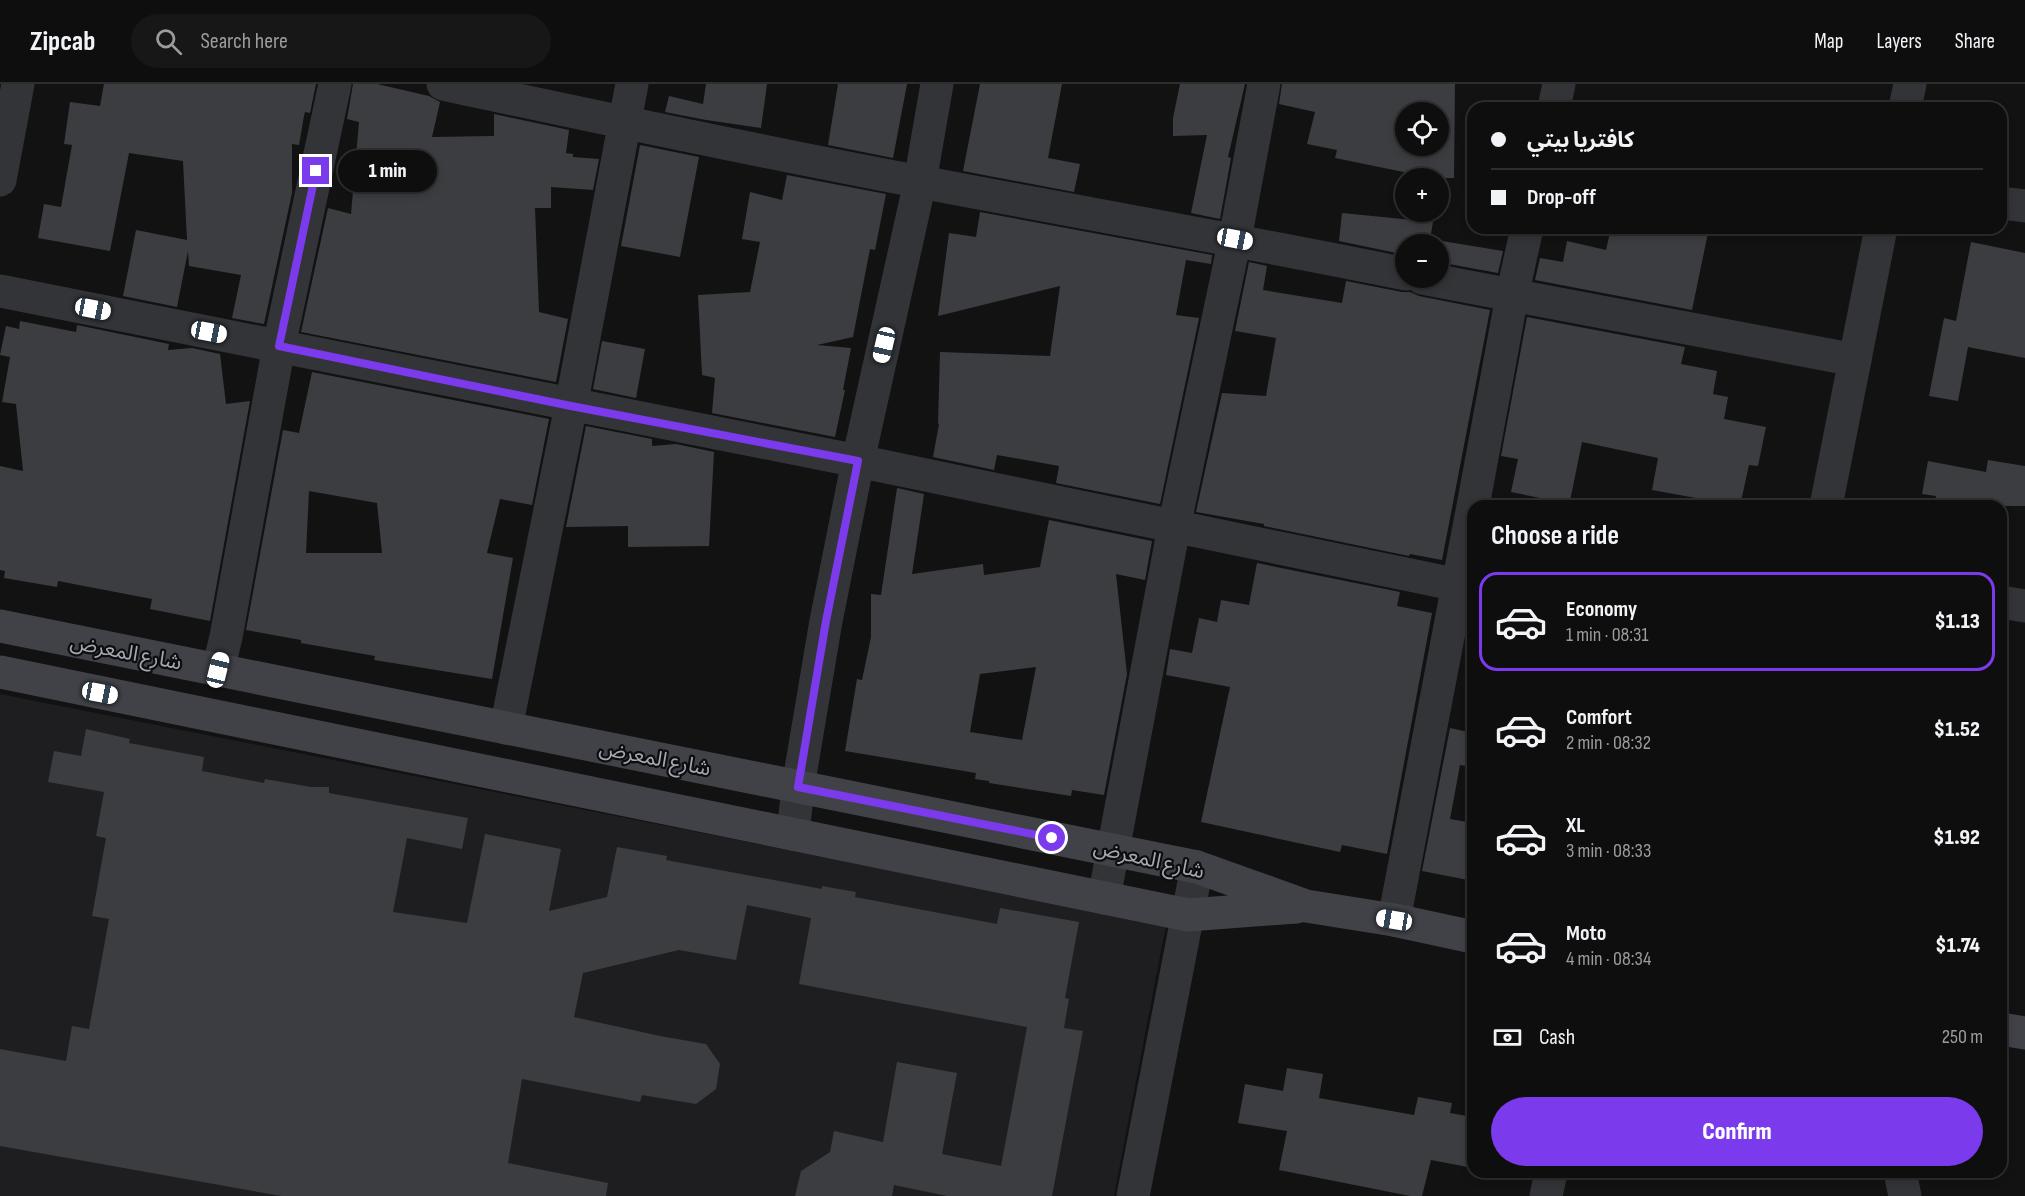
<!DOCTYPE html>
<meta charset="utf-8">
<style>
body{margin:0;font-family:"Sofia Sans Condensed","Noto Sans Arabic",sans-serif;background:#171717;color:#f1f3f6;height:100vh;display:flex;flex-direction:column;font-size:22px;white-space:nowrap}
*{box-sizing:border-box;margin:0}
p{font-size:20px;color:#9b9c9e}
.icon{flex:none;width:33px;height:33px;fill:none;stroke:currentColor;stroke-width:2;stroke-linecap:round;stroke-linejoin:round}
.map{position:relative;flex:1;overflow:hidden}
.panel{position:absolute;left:1467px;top:416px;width:540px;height:678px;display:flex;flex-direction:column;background:#0e0e0e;border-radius:18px;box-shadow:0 3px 9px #0003,0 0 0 2px #2e2e2e}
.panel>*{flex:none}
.guide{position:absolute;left:1467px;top:18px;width:540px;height:132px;border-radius:18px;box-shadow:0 3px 9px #0003,0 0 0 2px #2e2e2e;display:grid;align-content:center;height:132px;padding:0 24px;background:#0e0e0e}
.controls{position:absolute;left:1395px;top:18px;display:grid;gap:12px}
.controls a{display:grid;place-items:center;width:54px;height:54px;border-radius:50%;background:#0e0e0e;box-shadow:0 3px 9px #0003,0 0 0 2px #2e2e2e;font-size:30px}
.end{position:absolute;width:27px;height:27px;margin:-14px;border:8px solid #7c3aed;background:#fff;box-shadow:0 0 0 3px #fff}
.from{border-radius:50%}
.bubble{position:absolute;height:42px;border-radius:21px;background:#0e0e0e;box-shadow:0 3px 9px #0003,0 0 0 2px #2e2e2e;font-size:20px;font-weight:800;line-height:42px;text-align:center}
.car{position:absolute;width:18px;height:36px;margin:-18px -9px;border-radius:8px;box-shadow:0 0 4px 2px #0007;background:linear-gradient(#fff 24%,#345 0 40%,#fff 0 76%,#345 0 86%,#fff 0)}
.guide b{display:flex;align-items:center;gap:21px;height:57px;font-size:22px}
.guide b+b{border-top:2px solid #2e2e2e}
.guide i{width:15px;height:15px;background:#f1f3f6}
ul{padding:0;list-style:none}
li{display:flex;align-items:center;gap:18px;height:99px;margin:0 12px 9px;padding:0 12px;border:3px solid transparent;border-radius:18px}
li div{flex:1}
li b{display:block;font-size:22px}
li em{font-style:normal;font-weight:800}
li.selected{border-color:#7c3aed}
li>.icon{width:54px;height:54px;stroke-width:1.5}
h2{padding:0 24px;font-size:27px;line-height:72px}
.pay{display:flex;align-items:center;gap:15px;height:66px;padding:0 24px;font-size:22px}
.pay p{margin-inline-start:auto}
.primary-button{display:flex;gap:12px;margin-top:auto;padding:12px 24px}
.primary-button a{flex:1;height:69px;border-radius:36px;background:#7c3aed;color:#fff;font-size:24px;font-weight:800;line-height:69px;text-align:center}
header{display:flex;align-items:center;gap:36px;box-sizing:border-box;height:84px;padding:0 30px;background:#0e0e0e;border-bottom:2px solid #2e2e2e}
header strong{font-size:28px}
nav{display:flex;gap:33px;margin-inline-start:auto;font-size:21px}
.search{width:420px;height:54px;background:#171717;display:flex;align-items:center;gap:15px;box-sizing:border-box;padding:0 21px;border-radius:33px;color:#9b9c9e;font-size:22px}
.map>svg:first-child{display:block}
.built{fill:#1e1e20}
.building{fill:#3c3d40;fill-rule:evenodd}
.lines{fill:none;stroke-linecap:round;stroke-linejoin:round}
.minor{stroke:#333438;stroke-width:33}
.tertiary{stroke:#333438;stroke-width:33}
.secondary{stroke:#414248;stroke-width:33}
.route{stroke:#7c3aed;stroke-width:8}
.labels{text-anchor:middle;stroke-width:4.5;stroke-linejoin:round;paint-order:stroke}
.street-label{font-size:21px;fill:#a3a8b4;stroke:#0d0d0e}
</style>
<header>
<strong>Zipcab</strong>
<div class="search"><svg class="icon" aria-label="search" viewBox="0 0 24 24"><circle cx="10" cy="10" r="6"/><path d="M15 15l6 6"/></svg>Search here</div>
<nav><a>Map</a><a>Layers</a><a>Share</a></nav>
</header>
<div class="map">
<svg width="2025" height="1112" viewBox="0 0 2025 1112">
<rect width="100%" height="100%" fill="#121213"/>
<path class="built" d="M0 610 1166 841 1114 1112H0Z"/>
<path class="building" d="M104 0H316L310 29 305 28 304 32 299 61 292 60V109L264 240 232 234 241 191 189 182 188 167 177 223 123 212 136 146 187 156 183 77 129 69 110 167 38 154 44 120 61 123 72 61 64 60 70 18 100 22Z
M353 0H377L429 12 440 18 432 53 494 52V30L569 46 566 69 573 70V73L599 75 593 106 551 103V124H535L539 228 568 235 556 298 301 248 328 124 351 130 359 38 347 35Z
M706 0H767L761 44 706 36 665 28 669 12 703 20Z
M838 0H907L893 74 828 61Z
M980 0H1062L1048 74 1080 80 1074 108 963 87Z
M1180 0H1245L1228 73 1231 74 1220 135 1191 129 1207 51 1173 52V34Z
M1282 0H1455L1454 94H1433L1335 74 1337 66 1307 60 1315 28 1279 20ZM1406 28H1438V62H1406Z
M640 61 699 73 680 173 621 162Z
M787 91 886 110 875 166 870 165 853 253 817 261 851 264 843 306H845L835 353 712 329 715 294 702 291 698 211 750 208 760 158 742 155 750 108 782 116Z
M980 128 1212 171 1211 180 1186 176 1176 231 1199 234 1160 420 1056 399 1059 382 997 371 994 386 933 373 939 340 938 339 940 268 1050 272 1060 202 938 232 949 149 976 153Z
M1342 129 1433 138 1430 155 1503 167 1498 189 1438 178V160H1406V171L1339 157Z
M1611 144H1709L1692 226 1535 196 1540 174 1563 178 1567 157 1606 166Z
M1971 158 2025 169V274L1968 263 1958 317 1929 312 1944 234 1956 237Z
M1249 178 1267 182 1263 206 1342 219 1346 197 1402 208H1410L1419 212 1490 226 1442 476 1410 470 1409 472 1264 442V440L1196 428 1222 309 1266 312 1276 254 1235 247Z
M1527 233 1685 263 1681 280 1717 287 1713 310 1728 313 1724 335 1766 343 1758 382 1749 381 1740 422 1652 406 1658 374 1582 358 1569 422H1538L1540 414 1511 408 1518 375 1501 372Z
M20 237 76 248 77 241 169 260 168 266 192 264 220 270 226 320 250 317 210 537 150 525 152 515 58 497 57 503 4 494 5 487 0 486V382L23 387 16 320 2 318 10 273 0 271 6 242 19 245Z
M602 257 645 265 636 314 593 305Z
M312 288 549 335 532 421 500 415 487 469 513 474 492 595 374 576 375 572 301 559V556L246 546 283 346 299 349ZM309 407 377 419 382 469H306Z
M586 342 652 355V362L676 360 714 368 709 462 628 463V442L566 443Z
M1988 376 2025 382V422H1934L1936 412 1922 410 1928 377 1986 388Z
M897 404 924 410 912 490 983 480 984 491 1040 483 1049 436 1152 457 1145 496 1116 490 1127 590 1104 711 1072 706 1071 712 989 699V697L975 695 976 689 845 667 857 595 862 596 871 553V510L881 511ZM1036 583 1022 656 970 648 980 590Z
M1257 479 1400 508 1397 522 1432 529 1387 770 1342 761 1340 768 1201 738 1230 603 1166 591 1170 565 1192 569 1199 534 1217 538 1221 516 1249 521Z
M1450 644 1473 649V683L1460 681 1450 735 1473 739V797L1422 787Z
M86 645 130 655 129 659 204 673 202 687 264 699 265 695 311 703H329V709L468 734 462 765 407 754 393 828 467 839 485 750 561 765 549 827 607 813 617 763 667 772 666 776 822 805V802L856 808 855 813 997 840 1000 824 1079 838 1065 914 1069 915 1064 944 1083 947 1052 1112H947L894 1101 892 1112H795L801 1087 830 1068 834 1047 883 1058 897 978 957 989 942 1070 1001 1082 1027 943 799 900 811 834 747 821 736 876 679 866 583 889 574 933 660 952 706 960 720 980 716 1005 696 1020 642 1011 640 1018 522 995 508 1079 608 1099 606 1112H281L0 1062V965L66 977 72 942 89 945 109 835 92 832 106 754 96 752 104 708 48 698 54 667 81 672Z
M1287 984 1323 990 1319 1014 1414 1031 1418 1013 1452 1019 1450 1029 1473 1033V1084L1431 1076 1422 1112H1410L1279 1086 1287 1047 1238 1039 1245 1000 1283 1007Z"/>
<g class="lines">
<path class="minor" d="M443 0C602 34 761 68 921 98 1083 129 1244 157 1406 190
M1554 24 1559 0
M0 96 18 0
M2001 119 2025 122
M1422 194 1855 276
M0 207 858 377 1473 504
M1473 422 1512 212 1527 144
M2001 518 2025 522
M218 586 226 553 279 262 335 0
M506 644 571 322 632 0
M793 750 798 703 826 537 858 377 920 98 937 0
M1104 814 1174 443 1235 155 1264 0
M1394 836 1473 422
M1900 1088 1905 1112
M1546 1112 1551 1088"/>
<path class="tertiary" d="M1905 24 1910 0
M1826 422 1881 144
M1133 1112 1197 783"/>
<path class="secondary" d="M0 542 1197 783 1306 822 1394 836 1473 853
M0 588 1188 831 1296 823
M2001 945 2025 949"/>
</g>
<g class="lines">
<path class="route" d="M316 87 279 262 571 322 858 377 826 537 798 703 1052 754"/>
</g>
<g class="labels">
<g class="street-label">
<text transform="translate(126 568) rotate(11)" y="7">شارع المعرض</text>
<text transform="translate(655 674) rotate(11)" y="7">شارع المعرض</text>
<text transform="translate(1149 775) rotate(13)" y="7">شارع المعرض</text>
</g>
</g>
</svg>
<div class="controls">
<a><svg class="icon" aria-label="locate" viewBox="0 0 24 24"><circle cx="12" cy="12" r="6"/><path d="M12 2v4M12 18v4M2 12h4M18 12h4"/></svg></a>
<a>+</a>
<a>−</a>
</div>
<i class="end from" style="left:1052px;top:754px"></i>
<i class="end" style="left:316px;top:87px"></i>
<div class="bubble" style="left:338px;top:66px;width:99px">1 min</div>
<i class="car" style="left:1235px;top:155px;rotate:101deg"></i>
<i class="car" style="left:93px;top:225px;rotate:101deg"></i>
<i class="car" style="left:209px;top:248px;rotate:101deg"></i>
<i class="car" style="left:884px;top:261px;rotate:193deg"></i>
<i class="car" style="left:218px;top:586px;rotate:14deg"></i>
<i class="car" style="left:100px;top:609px;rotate:101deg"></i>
<i class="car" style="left:1394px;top:836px;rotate:279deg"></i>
<div class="guide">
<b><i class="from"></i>كافتريا بيتي</b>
<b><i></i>Drop-off</b>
</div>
<section class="panel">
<h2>Choose a ride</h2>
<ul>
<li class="selected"><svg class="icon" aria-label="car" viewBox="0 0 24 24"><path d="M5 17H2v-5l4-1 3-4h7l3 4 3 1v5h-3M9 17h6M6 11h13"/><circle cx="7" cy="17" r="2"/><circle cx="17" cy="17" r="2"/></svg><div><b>Economy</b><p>1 min · 08:31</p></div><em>$1.13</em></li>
<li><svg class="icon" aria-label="car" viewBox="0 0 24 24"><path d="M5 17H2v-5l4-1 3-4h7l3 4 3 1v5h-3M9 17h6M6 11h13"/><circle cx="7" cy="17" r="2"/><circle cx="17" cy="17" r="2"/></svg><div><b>Comfort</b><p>2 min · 08:32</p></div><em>$1.52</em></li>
<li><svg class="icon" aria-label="car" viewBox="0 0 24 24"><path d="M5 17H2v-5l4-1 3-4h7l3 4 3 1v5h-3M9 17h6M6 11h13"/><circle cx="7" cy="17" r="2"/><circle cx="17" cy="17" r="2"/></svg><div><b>XL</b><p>3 min · 08:33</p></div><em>$1.92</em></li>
<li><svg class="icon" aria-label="car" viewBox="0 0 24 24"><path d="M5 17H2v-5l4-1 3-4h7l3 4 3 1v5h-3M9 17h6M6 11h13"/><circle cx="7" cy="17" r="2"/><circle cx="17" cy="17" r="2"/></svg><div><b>Moto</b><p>4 min · 08:34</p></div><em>$1.74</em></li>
</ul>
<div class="pay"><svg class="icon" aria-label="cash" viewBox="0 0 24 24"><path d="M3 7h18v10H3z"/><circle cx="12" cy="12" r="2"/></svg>Cash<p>250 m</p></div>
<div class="primary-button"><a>Confirm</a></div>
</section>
</div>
